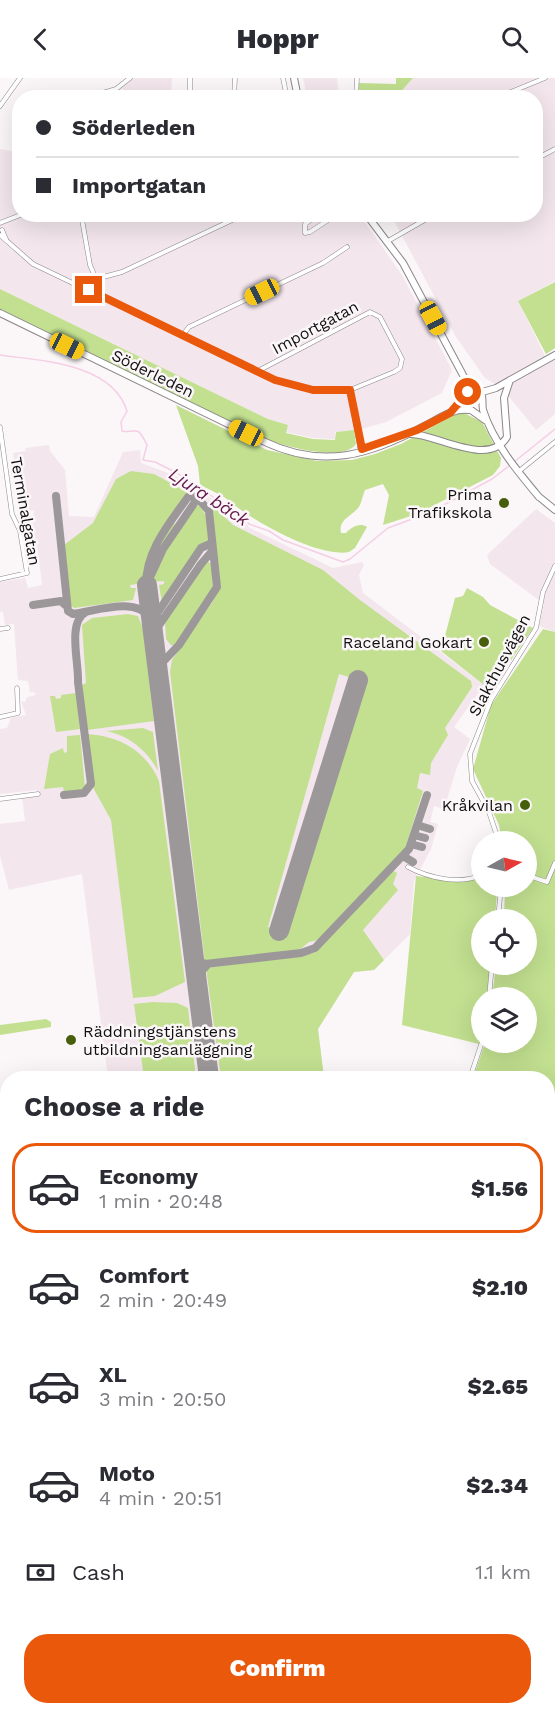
<!DOCTYPE html>
<meta charset="utf-8">
<style>
body{margin:0;font-family:"Work Sans",sans-serif;background:#f2f2f3;color:#2b2b33;height:100vh;display:flex;flex-direction:column;font-size:22px;white-space:nowrap}
*{box-sizing:border-box;margin:0}
p{font-size:20px;color:#7c7c81}
.icon{flex:none;width:33px;height:33px;fill:none;stroke:currentColor;stroke-width:2;stroke-linecap:round;stroke-linejoin:round}
.map{position:relative;flex:1;overflow:hidden}
.panel{position:absolute;left:0px;top:993px;width:555px;height:644px;display:flex;flex-direction:column;background:#fff;border-radius:24px 24px 0 0;box-shadow:0 6px 24px #0002}
.panel>*{flex:none}
.top-card{position:absolute;left:12px;top:12px;width:531px;height:132px;border-radius:24px;box-shadow:0 6px 24px #0002;display:grid;align-content:center;height:132px;padding:0 24px;background:#fff}
.needle{width:39px;rotate:82deg}
.tools{position:absolute;left:471px;top:753px;display:grid;gap:12px}
.tools a{display:grid;place-items:center;width:66px;height:66px;border-radius:50%;background:#fff;box-shadow:0 6px 24px #0002;font-size:30px}
.end{position:absolute;width:27px;height:27px;margin:-14px;border:8px solid #ea580c;background:#fff;box-shadow:0 0 0 3px #fff}
.from{border-radius:50%}
.car{position:absolute;width:18px;height:36px;margin:-18px -9px;border-radius:8px;box-shadow:0 0 4px 2px #0007;background:linear-gradient(#f5c518 24%,#345 0 40%,#f5c518 0 76%,#345 0 86%,#f5c518 0)}
.top-card b{display:flex;align-items:center;gap:21px;height:57px;font-size:22px}
.top-card b+b{border-top:2px solid #e1e1e2}
.top-card i{width:15px;height:15px;background:#2b2b33}
ul{padding:0;list-style:none}
li{display:flex;align-items:center;gap:18px;height:90px;margin:0 12px 9px;padding:0 12px;border:3px solid transparent;border-radius:24px}
li div{flex:1}
li b{display:block;font-size:22px}
li em{font-style:normal;font-weight:800}
li.selected{border-color:#ea580c}
li>.icon{width:54px;height:54px;stroke-width:1.5}
h2{padding:0 24px;font-size:27px;line-height:72px}
.pay{display:flex;align-items:center;gap:15px;height:66px;padding:0 24px;font-size:22px}
.pay p{margin-inline-start:auto}
.cta{display:flex;gap:12px;margin-top:auto;padding:12px 24px}
.cta a{flex:1;height:69px;border-radius:24px;background:#ea580c;color:#fff;font-size:24px;font-weight:800;line-height:69px;text-align:center}
header{display:flex;justify-content:space-between;align-items:center;height:78px;padding:0 24px;background:#fff;font-size:27px;font-weight:800}
.map>svg:first-child{display:block}
.built{fill:#f3e6ed}
.green{fill:#c2e090;fill-rule:evenodd}
.lines{fill:none;stroke-linecap:round;stroke-linejoin:round}
.stream{stroke:#f4cfe5;stroke-width:1.5}
.taxiway{stroke:#9c989a;stroke-width:8}
.runway{stroke:#9c989a;stroke-width:20}
.minor-casing{stroke:#8b8789;stroke-width:5}
.major-casing{stroke:#8b8789;stroke-width:8}
.minor{stroke:#fff;stroke-width:4}
.major{stroke:#fff;stroke-width:6}
.route{stroke:#ea580c;stroke-width:8}
.poi-dot{fill:#475f0b;stroke:#fbf6f8;stroke-width:2}
.labels{text-anchor:middle;stroke-width:5;stroke-linejoin:round;paint-order:stroke}
.street-label{font-size:16px;fill:#111011;stroke:#fbf6f8}
.poi-label{font-size:16px;fill:#111011;stroke:#fbf6f8;text-anchor:end}
.water-label{font-size:18px;font-style:italic;fill:#63174c;stroke:#fbf6f8}
</style>
<header><svg class="icon" aria-label="back" viewBox="0 0 24 24"><path d="M15 5l-7 7 7 7"/></svg>Hoppr<svg class="icon" aria-label="search" viewBox="0 0 24 24"><circle cx="10" cy="10" r="6"/><path d="M15 15l6 6"/></svg></header>
<div class="map">
<svg width="555" height="1636" viewBox="0 0 555 1636">
<rect width="100%" height="100%" fill="#fbf6f8"/>
<path class="built" d="M134 0H172L171 19H127L122 10Z
M303 0H337L339 19H307Z
M413 0H555V203L518 223 548 284 555 281V336L536 352 503 311 485 300 456 259 391 137 536 136V20L396 19Z
M0 71 19 74 20 136 360 137 402 197 452 292 442 315 386 344 361 351 335 354V361L313 360 286 354 288 347 268 341 0 211Z
M49 367 50 373 65 392 69 438 94 439 123 374 140 372 141 385 176 398 239 438 250 450 333 490 362 484 364 487 359 497 363 515 484 607 454 649 470 661 457 689 444 731 434 728 430 744 438 746 431 771 414 803 410 856 374 892 354 894 318 951 324 1000H108L82 796 9 812 0 777V746L25 743 22 719 38 717 37 712 0 716V651L7 650 11 640 26 637 21 623 25 624 27 619 36 617 34 614H30L28 603 18 602 14 546 5 547 3 534H0V504L25 500 28 510 42 507 37 466 35 462 24 459 25 446 33 445 34 432 21 434 18 414 24 413V410H19L13 375 26 373 25 370Z
M536 431 555 445V554L539 548 544 526 490 486 487 477Z"/>
<path class="green" d="M396 0H413L396 19H359V5L396 6Z
M555 204V270L546 276 518 223Z
M0 211 268 341 288 347 286 355 313 361 335 362 336 354 354 352 356 366C342 386 277 366 259 359L0 231Z
M176 327 267 372 317 383 352 382 375 376 401 366 454 337 464 335 482 344 501 380 500 388 493 397 417 436 383 447 389 417 383 406 365 412C363 417 362 422 360 427 354 438 338 440 341 455H346C351 450 359 444 367 449L355 470 349 474C317 480 251 442 228 422 221 416 208 412 200 406L198 388Z
M131 393 154 396 189 415 153 467 144 505 130 507 131 510H136L133 522 74 530 69 526 64 467 93 445 116 401Z
M208 426 212 427 233 447 323 492 360 522 471 603 472 609 445 650 448 657 431 685 430 697 420 695 417 710 423 713 405 771 319 862 309 864 298 873 205 885 170 594 172 582 213 523 219 507ZM339 596 365 604 286 855 268 849Z
M200 427 206 438 209 465 198 471 162 525 159 507 164 506V503L151 504 161 479 193 430Z
M174 445 176 449 157 477 148 499 155 472Z
M206 482 212 487 213 514 176 568 171 567 166 561 165 543Z
M467 510 483 519 490 527 533 550 501 597 484 607 441 573 455 520 463 518Z
M128 536 138 538 143 551 154 643 87 652 82 607 86 605 82 547 92 540Z
M543 551 555 554V1020L548 1026V1000H473L485 965 526 964V920L492 919 496 887 526 886V842L504 841 505 809 526 808V764L502 763 499 747 473 691 491 627Z
M76 615 80 651 56 654 50 618H55L56 621 61 620V617Z
M143 650 153 654 158 693C148 673 128 657 106 653Z
M87 656C120 658 146 673 159 703L185 904 155 918 133 920 111 742 91 706 93 705Z
M80 657 85 709 79 714 64 715 63 709 44 711 50 676 63 670 64 675 67 674V658Z
M392 792 397 795 393 806 398 812 363 852 384 882 374 892 354 894 318 951 324 1000H221L206 890 314 875Z
M416 798 463 803 481 799 482 808 497 814 495 841 482 842 481 866 478 876 481 877 482 886 491 888 486 919 482 920 479 966 402 947Z
M153 924 177 925 188 930 196 1000H144L134 926Z
M46 941 51 944V949L0 957V947Z
M0 1449 7 1473V1504L2 1507 0 1516Z"/>
<g class="lines">
<path class="stream" d="M0 277C42 283 112 285 127 333L121 344 122 353C138 356 136 345 147 367L143 382 155 384 177 395 231 431 242 436 249 446 269 453 283 462 343 484 350 481 388 450 431 434 492 401 510 387
M514 384 555 351
M4 1054 8 1052
M198 1629 199 1636"/>
<path class="taxiway" d="M56 418 68 533 73 536C97 533 145 515 152 547
M151 497 163 471 195 424 201 422
M146 507C146 472 169 446 188 419L196 418 209 433 217 509 179 567 158 589
M33 527 61 523 65 527
M152 543 201 470 212 465
M153 556 201 486 213 472
M64 717 84 715 91 706 78 604C79 584 67 544 86 534
M417 747 430 751
M414 757 425 760
M411 766 422 769
M403 778 413 784
M192 862 196 881 205 886 301 875 315 870 409 771 427 717
M199 918V896L208 886"/>
<path class="runway" d="M147 507 209 1000
M279 853 358 602"/>
<defs>
<path id="minor" d="M283 0 287 20
M86 20 116 11 130 0
M190 20V0
M234 20 235 0
M356 20 357 0
M496 20 545 0
M0 28 20 0
M536 81 555 71
M81 136 90 187 96 201
M319 136 305 146V155L310 154 337 136
M0 145 23 136
M2 152 6 161
M0 157 33 186 275 302 313 312H350L394 294 400 290 402 281 380 239 370 234 256 294
M388 163 435 136
M89 212 96 201 122 194 245 136
M182 258 189 249 323 185 347 169
M350 312 361 375
M0 349 12 436 20 453 27 495 0 501
M358 358 362 374
M518 394 555 364
M0 551 8 550
M0 639 18 635 17 610
M0 721 38 716
M499 764 489 734 472 703 470 676 491 622 536 550 543 514 555 488
M408 789C429 800 459 807 482 797
M526 797 547 804 555 785
M498 842 501 808
M489 920 492 886
M470 1000 482 964
M548 1154 555 1158
M0 1198H8
M548 1236 555 1234
M548 1580 555 1583
M0 1597 8 1595
M286 1629V1636"/>
<path id="major" d="M294 0 298 20
M366 136 403 185 464 299 482 318C483 323 482 327 483 332 493 364 518 394 539 419
M0 235 263 363C323 392 370 377 426 347 440 340 453 330 469 332
M465 302 464 327 485 342
M479 315 496 310 555 277
M411 356C437 356 488 390 507 359L504 320 510 302
M538 418 555 432
M0 1057 8 1122
M0 1304 8 1206
M0 1426 8 1453
M63 1629 65 1636"/>
</defs>
<use href="#minor" class="minor-casing"/>
<use href="#major" class="major-casing"/>
<use href="#minor" class="minor"/>
<use href="#major" class="major"/>
</g>
<g class="lines">
<path class="route" d="M89 212 275 302 313 312H350L362 371 417 352 450 335 468 314"/>
</g>
<g class="poi-dot">
<circle cx="504" cy="425" r="6"/>
<circle cx="484" cy="564" r="6"/>
<circle cx="525" cy="727" r="6"/>
<circle cx="71" cy="962" r="6"/>
</g>
<g class="labels">
<g class="street-label">
<text transform="translate(315 249) rotate(-28)" y="6">Importgatan</text>
<text transform="translate(153 295) rotate(26)" y="6">Söderleden</text>
<text transform="translate(26 433) rotate(80)" y="6">Terminalgatan</text>
<text transform="translate(499 587) rotate(-62)" y="6">Slakthusvägen</text>
</g>
<g class="poi-label">
<text x="492" y="422">Prima<tspan x="492" dy="18">Trafikskola</tspan></text>
<text x="472" y="570">Raceland Gokart</text>
<text x="513" y="733">Kråkvilan</text>
<text x="83" y="959" text-anchor="start">Räddningstjänstens<tspan x="83" dy="18">utbildningsanläggning</tspan></text>
</g>
<g class="water-label">
<text transform="translate(209 419) rotate(33)" y="6">Ljura bäck</text>
</g>
</g>
</svg>
<div class="tools">
<a><svg class="needle" viewBox="-14 -14 28 28"><path d="M0-13l5 13h-10z" fill="#e53935"/><path d="M0 13l5-13h-10z" fill="#7c7c81"/></svg></a>
<a><svg class="icon" aria-label="locate" viewBox="0 0 24 24"><circle cx="12" cy="12" r="6"/><path d="M12 2v4M12 18v4M2 12h4M18 12h4"/></svg></a>
<a><svg class="icon" aria-label="layers" viewBox="0 0 24 24"><path d="M12 4l9 5-9 5-9-5zM3 14l9 5 9-5"/></svg></a>
</div>
<i class="end from" style="left:468px;top:314px"></i>
<i class="end" style="left:89px;top:212px"></i>
<i class="car" style="left:262px;top:214px;rotate:244deg"></i>
<i class="car" style="left:433px;top:240px;rotate:152deg"></i>
<i class="car" style="left:67px;top:268px;rotate:116deg"></i>
<i class="car" style="left:246px;top:355px;rotate:296deg"></i>
<div class="top-card">
<b><i class="from"></i>Söderleden</b>
<b><i></i>Importgatan</b>
</div>
<section class="panel">
<h2>Choose a ride</h2>
<ul>
<li class="selected"><svg class="icon" aria-label="car" viewBox="0 0 24 24"><path d="M5 17H2v-5l4-1 3-4h7l3 4 3 1v5h-3M9 17h6M6 11h13"/><circle cx="7" cy="17" r="2"/><circle cx="17" cy="17" r="2"/></svg><div><b>Economy</b><p>1 min · 20:48</p></div><em>$1.56</em></li>
<li><svg class="icon" aria-label="car" viewBox="0 0 24 24"><path d="M5 17H2v-5l4-1 3-4h7l3 4 3 1v5h-3M9 17h6M6 11h13"/><circle cx="7" cy="17" r="2"/><circle cx="17" cy="17" r="2"/></svg><div><b>Comfort</b><p>2 min · 20:49</p></div><em>$2.10</em></li>
<li><svg class="icon" aria-label="car" viewBox="0 0 24 24"><path d="M5 17H2v-5l4-1 3-4h7l3 4 3 1v5h-3M9 17h6M6 11h13"/><circle cx="7" cy="17" r="2"/><circle cx="17" cy="17" r="2"/></svg><div><b>XL</b><p>3 min · 20:50</p></div><em>$2.65</em></li>
<li><svg class="icon" aria-label="car" viewBox="0 0 24 24"><path d="M5 17H2v-5l4-1 3-4h7l3 4 3 1v5h-3M9 17h6M6 11h13"/><circle cx="7" cy="17" r="2"/><circle cx="17" cy="17" r="2"/></svg><div><b>Moto</b><p>4 min · 20:51</p></div><em>$2.34</em></li>
</ul>
<div class="pay"><svg class="icon" aria-label="cash" viewBox="0 0 24 24"><path d="M3 7h18v10H3z"/><circle cx="12" cy="12" r="2"/></svg>Cash<p>1.1 km</p></div>
<div class="cta"><a>Confirm</a></div>
</section>
</div>
